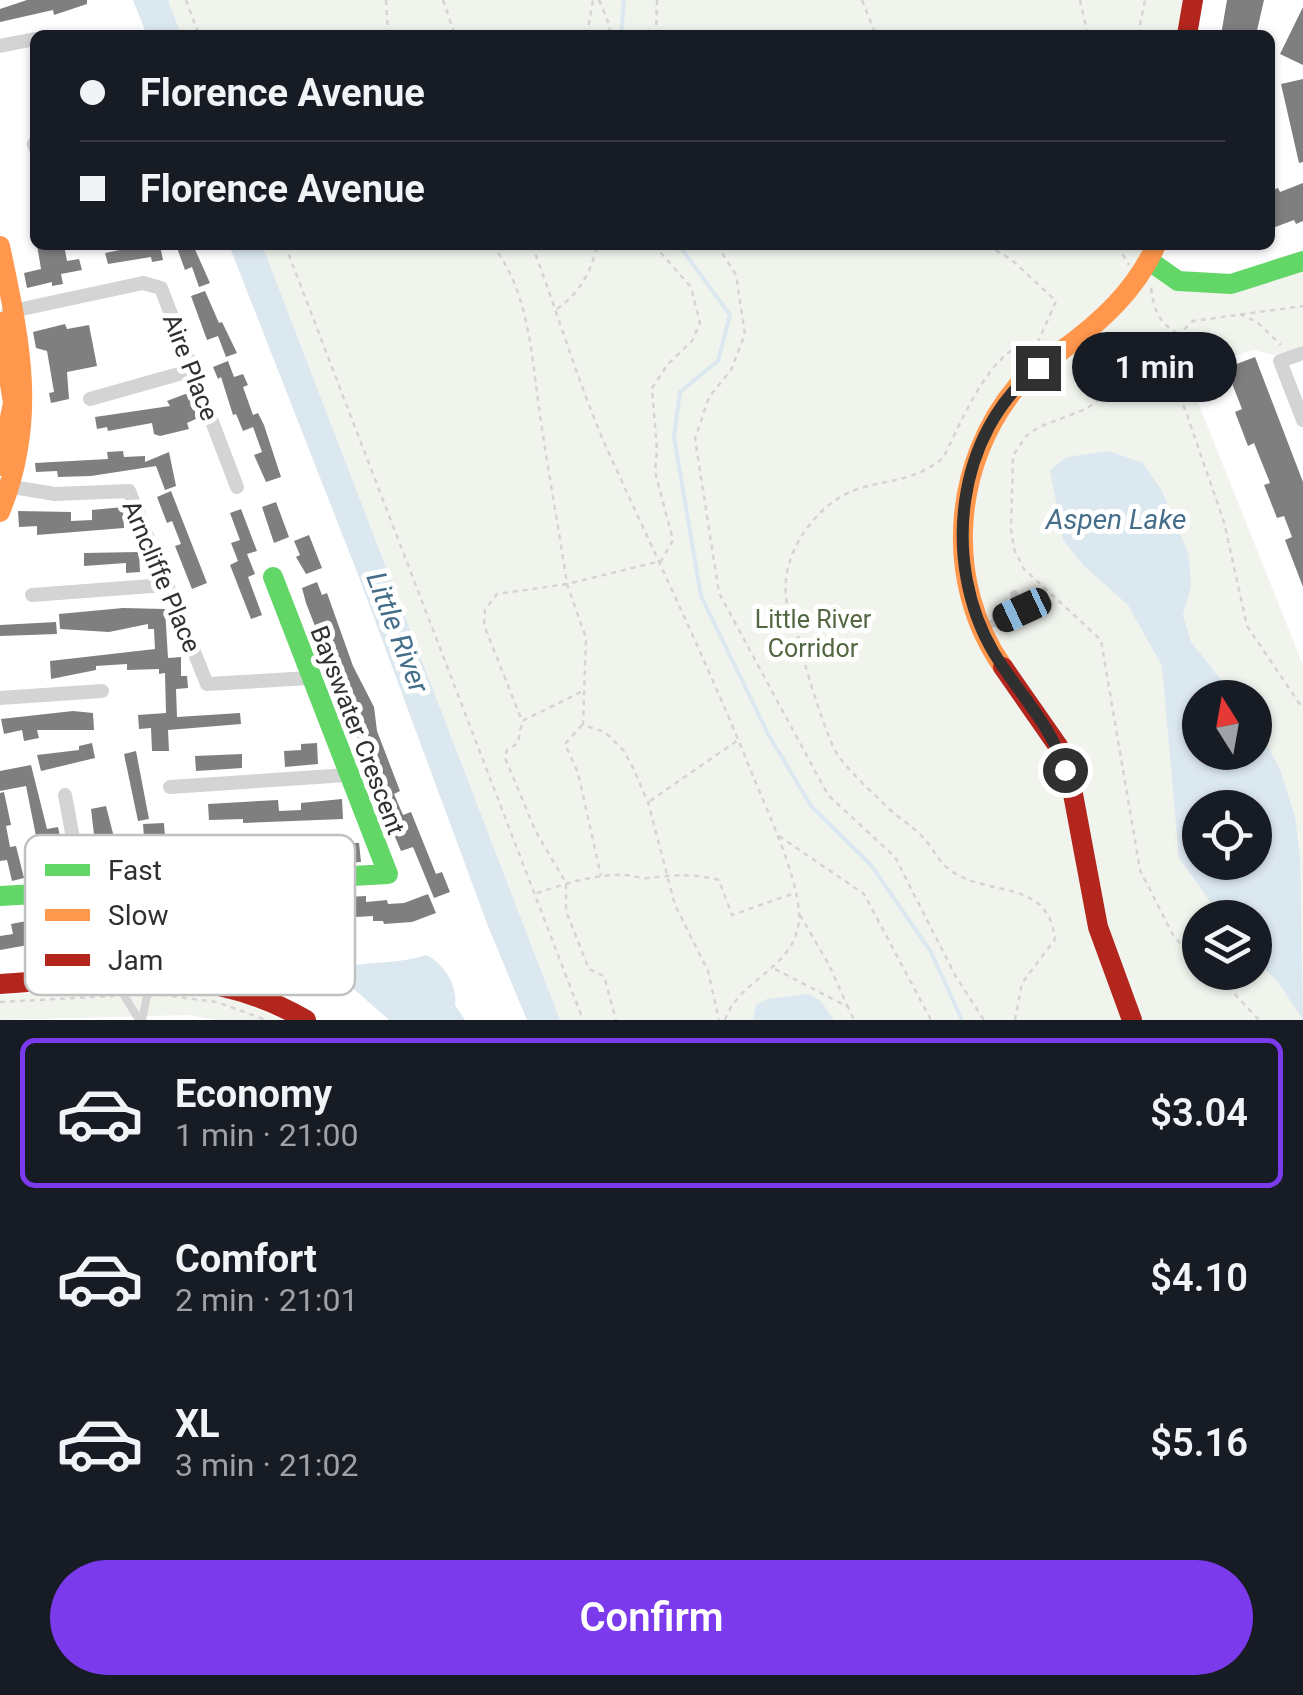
<!DOCTYPE html>
<meta charset="utf-8">
<style>
body{margin:0;font-family:Roboto,sans-serif;background:#20242c;color:#f1f3f6;height:100vh;display:flex;flex-direction:column;font-size:38px;white-space:nowrap}
*{box-sizing:border-box;margin:0}
p{font-size:32px;color:#9ea1a6}
.icon{flex:none;width:55px;height:55px;fill:none;stroke:currentColor;stroke-width:2;stroke-linecap:round;stroke-linejoin:round}
.map{position:relative;height:1020px;overflow:hidden}
.side{display:flex;flex-direction:column;background:#171b24;flex:1}
.side>*{flex:none}
.top-card{position:absolute;left:30px;top:30px;width:1245px;height:220px;border-radius:15px;box-shadow:0 2px 8px #0004;display:grid;align-content:center;height:220px;padding:0 50px;background:#171b24}
.needle{width:65px;rotate:349deg}
.controls{position:absolute;left:1182px;top:680px;display:grid;gap:20px}
.controls a{display:grid;place-items:center;width:90px;height:90px;border-radius:50%;background:#171b24;box-shadow:0 2px 8px #0004;font-size:50px}
.end{position:absolute;width:45px;height:45px;margin:-22px;border:12px solid #303030;background:#fff;box-shadow:0 0 0 5px #fff}
.from{border-radius:50%}
.bubble{position:absolute;height:70px;border-radius:35px;background:#171b24;box-shadow:0 2px 8px #0004;font-size:32px;font-weight:600;line-height:70px;text-align:center}
.car{position:absolute;width:30px;height:60px;margin:-30px -15px;border-radius:12px;box-shadow:0 0 8px 2px #0007;background:linear-gradient(#222 24%,#8ab4d8 0 40%,#222 0 76%,#8ab4d8 0 86%,#222 0)}
.top-card b{display:flex;align-items:center;gap:35px;height:95px;font-size:38px}
.top-card b+b{border-top:2px solid #363941}
.top-card i{width:25px;height:25px;background:#f1f3f6}
ul{padding:18px 0 0;list-style:none}
li{display:flex;align-items:center;gap:30px;height:150px;margin:0 20px 15px;padding:0 30px;border:5px solid transparent;border-radius:15px}
li div{flex:1}
li b{display:block;font-size:38px}
li em{font-style:normal;font-weight:600}
li.current{border-color:#7c3aed}
li>.icon{width:90px;height:90px;stroke-width:1.5}
.cta{display:flex;gap:20px;margin-top:auto;padding:20px 50px}
.cta a{flex:1;height:115px;border-radius:60px;background:#7c3aed;color:#fff;font-size:40px;font-weight:600;line-height:115px;text-align:center}
.map>svg:first-child{display:block}
.green{fill:#f1f4ed;fill-rule:evenodd}
.water{fill:#dce8f0;fill-rule:evenodd}
.lines{fill:none;stroke-linecap:round;stroke-linejoin:round}
.stream{stroke:#dce8f0;stroke-width:4}
.building{fill:#7f7f7f}
.path{stroke:#d4d4d4;stroke-width:2.5;stroke-dasharray:5 5;stroke-linecap:butt}
.lane{stroke:#d4d4d4;stroke-width:8}
.street{stroke:#d4d4d4;stroke-width:14}
.fast{stroke:#63d668;stroke-width:20}
.slow{stroke:#ff974d;stroke-width:20}
.jam{stroke:#b3261e;stroke-width:20}
.route{stroke:#303030;stroke-width:12}
.labels{text-anchor:middle;stroke-width:10;stroke-linejoin:round;paint-order:stroke}
.street-label{font-size:25px;fill:#303030;stroke:#fff}
.park-label{font-size:25px;fill:#526741;stroke:#fff}
.water-label{font-size:28px;font-style:italic;fill:#456e8a;stroke:#fff}
.key{fill:#fff;stroke:#c1c1c1;stroke-width:2.5}
.key-label{font-size:28px;fill:#303030}
</style>
<div class="map">
<svg width="1303" height="1020" viewBox="0 0 1303 1020">
<rect width="100%" height="100%" fill="#fff"/>
<path class="green" d="M133 0H1193L1187 35H147Z
M229 245H1156L1151 262 1178 281 1231 284 1303 261V347L1274 355 1253 350 1192 371 1191 385 1303 665V1020H527L488 926 359 577ZM1200 698H1255V752H1200ZM1200 808H1255V862H1200ZM1200 918H1255V972H1200Z
M172 987 241 1001 283 1020H216L188 1015 0 1020V995Z"/>
<path class="water" d="M133 0H168L181 35H147Z
M229 245H262L560 1020H527L488 926 359 577Z
M1109 451 1143 463 1162 491 1189 555 1191 587 1183 615 1191 642 1235 697 1200 698V752H1255V723L1280 769 1295 817 1300 855 1303 1020 1278 982 1255 960V918L1221 917 1179 858 1162 666 1128 605 1083 565 1063 540 1050 470 1067 457ZM1200 808H1255V862H1200Z
M426 955C444 963 458 986 455 1005L465 1020H389L348 984 344 971 348 966C376 961 400 964 426 955Z
M808 994 821 1001 834 1020H753L756 1005 767 999Z"/>
<g class="lines">
<path class="stream" d="M621 35 624 0
M679 245 730 315 718 361 680 392 674 437 701 596 768 734 811 806 871 865 931 952 962 1020"/>
</g>
<path class="building" d="M27 0H87V4L54 15 53 10 0 22V9Z
M1227 0H1264L1256 35H1221Z
M1303 7V65L1280 54Z
M1303 79V162L1299 163 1281 84Z
M1303 183V221L1296 224 1294 220 1270 229V191L1278 188 1280 192Z
M37 245H64L67 261 79 259 82 270 61 274 63 284 52 286V282L27 288 24 273 41 269Z
M124 245H142L143 248 160 245 163 260 152 262 151 257 108 264 105 253 125 249Z
M176 245H193L210 283 199 287 192 267 185 270Z
M205 291 219 323 222 322 237 353 226 357 218 336 207 340 191 296Z
M65 324 67 329 89 325 97 366 67 372 69 399 51 403 49 393 54 392 47 351 36 348 33 332Z
M1255 357 1303 482V587L1285 540 1292 537 1284 516 1277 518 1264 485 1270 483 1254 443 1248 446 1235 412 1242 409 1226 368Z
M228 361 234 377 243 374 248 385 243 387 253 415 258 413 264 425 281 477 266 482 254 455 262 452 253 427 243 431 236 414 233 415 221 377 218 379 213 367Z
M188 393 198 418 187 423 189 429 160 436 154 434 152 423 108 431 107 427 97 429 95 417 170 406 167 401Z
M123 451 124 457 145 456V462L169 452 176 486 165 490 156 466 91 476 58 477 57 471 36 472 35 463 108 459 107 452Z
M171 491 207 583 192 589 175 546 181 544 172 521 167 523 157 497Z
M276 502 289 537 274 543 262 507Z
M123 507 124 528 37 535V526L19 527 18 511 71 512V521L92 520V510Z
M241 509 257 551 247 554 255 574 248 577 262 615 251 619 230 565 238 561 231 543 240 540 230 513Z
M309 535 322 568 306 574 296 557 300 555 294 541Z
M139 552 140 572 126 573V563L84 566V553Z
M317 582 322 595 327 593 353 666 374 707 377 731 400 791 394 794 403 815 411 812 436 874 442 872 450 892 434 898 413 847 401 851 387 818 354 727 364 723 349 684 339 688 306 603 302 588Z
M123 608 165 609 168 658 181 657V676H187L188 688 176 689 177 717 240 713 241 724 168 730 169 751H152L151 728 139 729 138 715 166 713 165 673 159 674V669L127 670V664L96 666V670L51 679 50 661 155 649 154 629H148V624L109 632 60 629 59 614Z
M56 622 57 634 0 636V625Z
M73 711 93 713 94 730H37L39 738 24 741 22 730 4 734 1 719Z
M92 743 95 758 41 771 37 755 79 750V746Z
M317 743 318 764 285 767 284 751 301 750V744Z
M136 751 149 819 138 821 124 754Z
M242 754V768L196 771 195 756Z
M31 765 47 829 58 827 64 856 47 859 45 845 38 846 26 786 0 791V771Z
M4 792 11 825 6 826 10 847 16 846 24 878 12 881 7 860 0 861V793Z
M342 799 343 819 243 823V819L209 820 208 804 278 800 279 811 301 810V803Z
M106 806 119 857 136 856 137 873 103 876 101 842 95 843 91 809Z
M164 823 166 852 172 855 248 847 249 853 266 852 267 867 179 870 178 863 140 864 139 852H145L143 824Z
M324 842 359 843 361 862 308 865V849L325 848Z
M428 894 436 913 412 922 384 924 383 921H373V916L321 919 322 929 272 932 271 925 253 926V920L231 922 217 925V934L183 936 182 927 101 934 100 928 79 930 80 942 46 944 45 931 26 932 28 945 0 950V936L13 934 11 924 32 920 31 916 44 915 45 922 87 918V912L156 907 178 906 179 913 218 912V906H230L264 904V909L328 906V898L366 896V902L387 900 388 904 404 903Z"/>
<g class="lines">
<path class="path" d="M186 0 199 35
M386 0 388 35
M443 0 455 35
M599 0 610 26 609 35
M862 0 876 35
M1080 0 1088 35
M587 35 593 0
M656 35 657 0
M1138 35 1145 0
M285 245 583 1020
M492 245C531 292 532 365 541 422 549 476 559 530 567 584L497 594 485 610 484 625 522 721
M532 245C558 313 578 384 608 451 657 559 709 666 753 776 768 813 796 872 799 912 802 967 739 977 725 1020
M654 245 691 287 700 323 692 341 668 364 652 388 657 450 655 472 673 540 661 561 567 584 586 638 583 725 605 732 624 751 633 768 648 802 675 905 708 971 719 1020
M717 245 736 275 745 334 731 370 709 397 695 439 719 593 828 795 895 857 956 977 984 1020
M987 245 1012 260 1056 301 1038 342
M1127 245 1123 255 1129 265
M1151 288C1154 310 1158 322 1178 334
M557 309C580 292 591 273 597 245
M1240 314 1257 322 1281 345
M1178 358 1158 375 1120 384 1086 409 1039 427 1026 436 1013 456 1011 529 1014 549 1024 569 1101 640 1140 870 1174 937 1200 962
M1159 375 1177 390 1186 412 1224 522 1247 626 1303 709
M1179 387V334L1193 321 1303 306
M581 692 522 721 518 743 507 750 505 758 536 832 566 883V911L589 969 604 976 616 1020
M582 725 565 744 578 773 601 876
M650 801 738 740
M779 836 864 894 931 1020
M537 893C564 884 595 874 624 875 632 875 640 879 648 878 676 875 690 873 719 880L732 915 792 894
M800 915 829 965 848 1007
M775 969 848 1007 854 1020
M1214 972 1259 1020
M162 995 217 1002 266 1020
M0 1002 114 996
M1015 1020 1022 983 1055 939C1048 877 987 898 950 870 938 861 935 851 926 841 916 828 898 818 886 806 871 791 852 774 839 757 827 741 802 658 798 635 797 626 790 617 788 607 780 578 792 546 811 523 856 468 899 495 943 458 960 426 996 331 1042 344"/>
<path class="lane" d="M985 627 1022 610 1014 594
M116 982 139 1020
M142 1020 147 996 162 981"/>
<path class="street" d="M0 46 35 39
M34 144 35 147
M8 312 143 283 161 288 237 487
M1303 353 1280 361 1303 420
M90 399 193 370
M0 485 55 494 129 491 207 684 310 678
M32 595 165 585
M0 698 102 691
M170 787 347 775
M65 795 83 892"/>
<path class="fast" d="M1151 262 1178 281 1231 284 1303 261
M0 896 388 874 273 577"/>
<path class="slow" d="M0 246C20 341 38 419 0 512
M0 322 13 403 0 466
M1003 667C943 582 952 462 1019 384 1030 371 1048 361 1061 351 1101 322 1136 290 1156 245"/>
<path class="jam" d="M1187 35 1193 0
M1003 667 1058 746 1073 794 1098 927 1132 1020
M0 984C110 977 207 962 306 1020"/>
</g>
<g class="lines">
<path class="route" d="M1038 368C955 433 941 564 994 653 1018 693 1051 724 1065 770"/>
</g>
<g class="labels">
<g class="street-label">
<text transform="translate(191 367) rotate(69)" y="9">Aire Place</text>
<text transform="translate(162 576) rotate(67)" y="9">Arncliffe Place</text>
<text transform="translate(358 730) rotate(69)" y="9">Bayswater Crescent</text>
</g>
<g class="park-label">
<text x="813" y="628">Little River<tspan x="813" dy="29">Corridor</tspan></text>
</g>
<g class="water-label">
<text x="1116" y="529">Aspen Lake</text>
<text transform="translate(398 632) rotate(69)" y="10">Little River</text>
</g>
</g>
<rect x="25" y="835" width="330" height="160" rx="15" class="key"/>
<rect x="45" y="864" width="45" height="12" fill="#63d668"/>
<rect x="45" y="909" width="45" height="12" fill="#ff974d"/>
<rect x="45" y="954" width="45" height="12" fill="#b3261e"/>
<g class="key-label">
<text x="108" y="880">Fast</text>
<text x="108" y="925">Slow</text>
<text x="108" y="970">Jam</text>
</g>
</svg>
<div class="controls">
<a><svg class="needle" viewBox="-14 -14 28 28"><path d="M0-13l5 13h-10z" fill="#e53935"/><path d="M0 13l5-13h-10z" fill="#9ea1a6"/></svg></a>
<a><svg class="icon" aria-label="locate" viewBox="0 0 24 24"><circle cx="12" cy="12" r="6"/><path d="M12 2v4M12 18v4M2 12h4M18 12h4"/></svg></a>
<a><svg class="icon" aria-label="layers" viewBox="0 0 24 24"><path d="M12 4l9 5-9 5-9-5zM3 14l9 5 9-5"/></svg></a>
</div>
<i class="end from" style="left:1065px;top:770px"></i>
<i class="end" style="left:1038px;top:368px"></i>
<div class="bubble" style="left:1072px;top:332px;width:165px">1 min</div>
<i class="car" style="left:1022px;top:610px;rotate:245deg"></i>
<div class="top-card">
<b><i class="from"></i>Florence Avenue</b>
<b><i></i>Florence Avenue</b>
</div>
</div>
<section class="side">
<ul>
<li class="current"><svg class="icon" aria-label="car" viewBox="0 0 24 24"><path d="M5 17H2v-5l4-1 3-4h7l3 4 3 1v5h-3M9 17h6M6 11h13"/><circle cx="7" cy="17" r="2"/><circle cx="17" cy="17" r="2"/></svg><div><b>Economy</b><p>1 min · 21:00</p></div><em>$3.04</em></li>
<li><svg class="icon" aria-label="car" viewBox="0 0 24 24"><path d="M5 17H2v-5l4-1 3-4h7l3 4 3 1v5h-3M9 17h6M6 11h13"/><circle cx="7" cy="17" r="2"/><circle cx="17" cy="17" r="2"/></svg><div><b>Comfort</b><p>2 min · 21:01</p></div><em>$4.10</em></li>
<li><svg class="icon" aria-label="car" viewBox="0 0 24 24"><path d="M5 17H2v-5l4-1 3-4h7l3 4 3 1v5h-3M9 17h6M6 11h13"/><circle cx="7" cy="17" r="2"/><circle cx="17" cy="17" r="2"/></svg><div><b>XL</b><p>3 min · 21:02</p></div><em>$5.16</em></li>
</ul>
<div class="cta"><a>Confirm</a></div>
</section>
